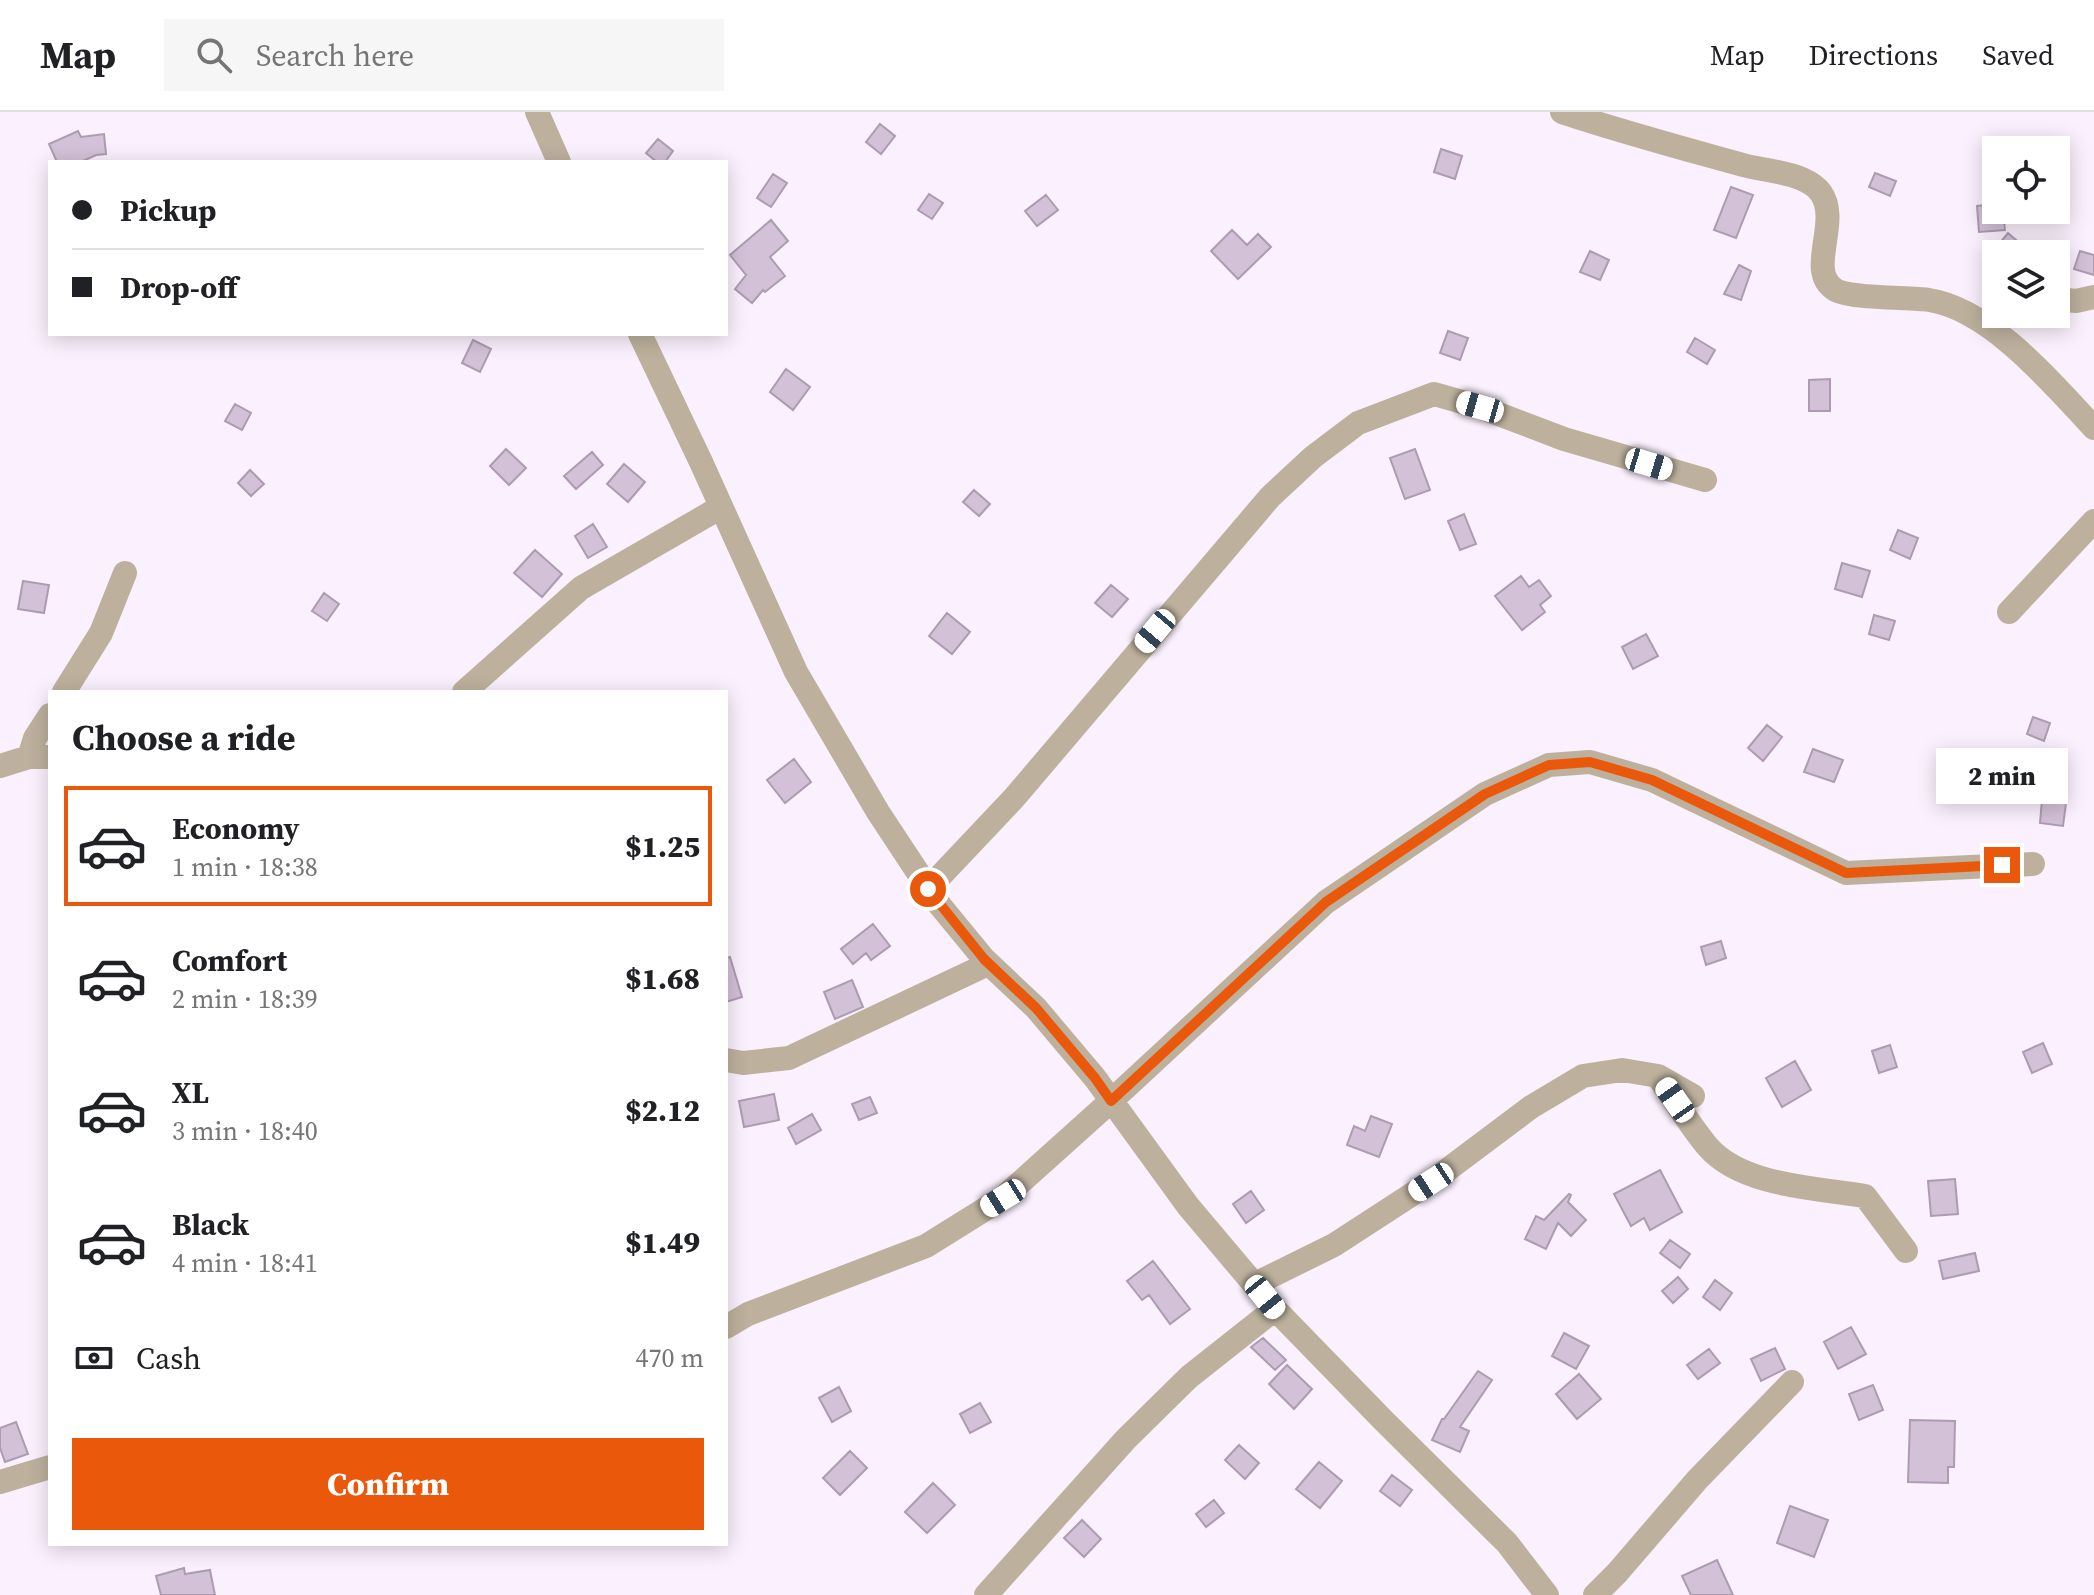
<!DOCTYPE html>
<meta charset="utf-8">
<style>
body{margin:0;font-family:"Source Serif 4",serif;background:#f6f6f6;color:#202124;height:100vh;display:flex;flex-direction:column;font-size:30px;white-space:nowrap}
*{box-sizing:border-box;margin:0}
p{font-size:26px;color:#757577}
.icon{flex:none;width:44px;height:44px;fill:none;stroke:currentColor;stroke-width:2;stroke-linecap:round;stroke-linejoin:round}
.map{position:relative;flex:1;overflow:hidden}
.sheet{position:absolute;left:48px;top:578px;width:680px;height:856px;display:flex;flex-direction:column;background:#fff;border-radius:0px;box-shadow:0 4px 20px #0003}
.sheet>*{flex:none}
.banner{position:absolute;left:48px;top:48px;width:680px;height:176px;border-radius:0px;box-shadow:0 4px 20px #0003;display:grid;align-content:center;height:176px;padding:0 24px;background:#fff}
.buttons{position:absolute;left:1982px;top:24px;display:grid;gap:16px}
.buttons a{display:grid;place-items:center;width:88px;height:88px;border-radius:0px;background:#fff;box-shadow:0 4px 20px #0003;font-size:40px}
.end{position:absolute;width:36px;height:36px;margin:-18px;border:10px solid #ea580c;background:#fff;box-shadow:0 0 0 4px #fff}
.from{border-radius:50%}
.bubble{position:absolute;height:56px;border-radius:0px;background:#fff;box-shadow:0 4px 20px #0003;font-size:26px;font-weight:800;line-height:56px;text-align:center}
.car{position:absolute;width:24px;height:48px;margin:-24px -12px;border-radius:10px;box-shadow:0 0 6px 2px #0007;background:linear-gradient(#fff 24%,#345 0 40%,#fff 0 76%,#345 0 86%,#fff 0)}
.banner b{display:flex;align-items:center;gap:28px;height:76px;font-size:30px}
.banner b+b{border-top:2px solid #e0e0e0}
.banner i{width:20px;height:20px;background:#202124}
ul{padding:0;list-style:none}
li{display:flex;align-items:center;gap:24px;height:120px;margin:0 16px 12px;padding:0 8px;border:4px solid transparent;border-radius:0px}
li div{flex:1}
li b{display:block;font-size:30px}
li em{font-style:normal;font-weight:800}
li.selected{border-color:#ea580c}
li>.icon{width:72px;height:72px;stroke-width:1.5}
h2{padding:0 24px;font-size:36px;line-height:96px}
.pay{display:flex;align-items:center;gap:20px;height:88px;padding:0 24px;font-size:30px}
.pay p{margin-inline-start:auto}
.cta{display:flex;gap:16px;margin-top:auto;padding:16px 24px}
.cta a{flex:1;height:92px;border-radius:0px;background:#ea580c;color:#fff;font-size:32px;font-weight:800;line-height:92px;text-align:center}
header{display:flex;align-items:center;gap:48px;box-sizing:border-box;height:112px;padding:0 40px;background:#fff;border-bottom:2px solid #e0e0e0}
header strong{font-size:38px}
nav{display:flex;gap:44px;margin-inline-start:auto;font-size:28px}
.search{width:560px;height:72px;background:#f6f6f6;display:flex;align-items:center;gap:20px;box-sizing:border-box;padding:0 28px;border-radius:0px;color:#757577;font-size:30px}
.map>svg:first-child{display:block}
.building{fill:#d3c1d7;stroke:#ad9cb1;stroke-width:2}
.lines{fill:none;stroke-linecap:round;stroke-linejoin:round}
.minor{stroke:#bdb19d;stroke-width:24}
.route{stroke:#ea580c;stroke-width:10}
</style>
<header>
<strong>Map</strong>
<div class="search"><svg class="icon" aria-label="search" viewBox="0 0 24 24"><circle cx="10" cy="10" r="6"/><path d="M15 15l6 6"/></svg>Search here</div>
<nav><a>Map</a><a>Directions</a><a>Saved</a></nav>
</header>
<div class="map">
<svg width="2094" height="1483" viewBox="0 0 2094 1483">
<rect width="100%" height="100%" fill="#fbf0fd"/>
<path class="building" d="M880 12 895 24 881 42 866 30Z
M78 19 81 25 104 22 106 42 96 43 81 50H57L49 32Z
M658 27 673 39 665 50H657L646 41Z
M1441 37 1462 44 1455 67 1434 60Z
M1875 61 1896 69 1890 84 1869 75Z
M773 62 787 71 771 95 757 86Z
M1731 75 1753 83 1736 126 1714 118Z
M929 82 943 91 932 107 918 98Z
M1046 83 1058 98 1037 114 1025 99Z
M1996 92V98H2003L2005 118 1979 120 1977 94Z
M771 108 788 129 770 145 785 164 765 180 763 178 752 191 735 177 746 163 730 143Z
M1232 118 1247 133 1258 122 1271 135 1238 167 1211 139Z
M2008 121 2023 134 2016 142H1991Z
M1590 139 1609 148 1600 168 1580 160Z
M2080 139 2094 143V163L2074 157Z
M1739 153 1751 159 1741 188 1724 182Z
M1448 219 1468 226 1460 248 1440 241Z
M1695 226 1715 238 1707 252 1687 240Z
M473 228 491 237 480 260 462 251Z
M786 257 810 275 793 298 770 280Z
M1830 267V299H1809V268Z
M235 292 251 301 242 318 225 309Z
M506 337 526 356 509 373 490 354Z
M1415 337 1430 378 1405 387 1390 346Z
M592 340 603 353 576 377 564 364Z
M624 352 645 370 628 390 607 372Z
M250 358 264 372 251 384 238 371Z
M974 378 990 392 979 404 963 390Z
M1464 402 1476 432 1460 438 1448 409Z
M593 412 607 435 588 446 575 424Z
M1898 418 1918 426 1910 447 1890 438Z
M535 438 562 462 542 485 514 461Z
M1842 451 1870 459 1862 485 1835 477Z
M1521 464 1529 475 1539 468 1551 484 1540 493 1545 500 1522 518 1495 484Z
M23 469 49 473 44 501 18 497Z
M1111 473 1128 487 1112 505 1095 491Z
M324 481 339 492 327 509 312 499Z
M947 501 970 520 952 542 929 524Z
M1874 503 1895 509 1889 528 1869 522Z
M1646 522 1658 544 1633 557 1622 535Z
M2033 605 2050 611 2044 629 2027 622Z
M1767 613 1782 625 1763 649 1748 636Z
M1813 637 1843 648 1834 670 1804 660Z
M794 647 811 670 785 691 767 668Z
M2042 688 2066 691 2063 714 2040 711Z
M873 812 890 834 871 848 866 841 853 852 841 837Z
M1721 829 1726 846 1706 853 1701 835Z
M730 845 742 885 726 890V846Z
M852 868 863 895 835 907 824 880Z
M2043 931 2052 952 2032 961 2023 940Z
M1890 933 1897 955 1879 961 1872 939Z
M1795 949 1811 978 1782 995 1766 966Z
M774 982 779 1008 744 1015 739 989Z
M870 985 877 1001 859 1008 852 992Z
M812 1002 821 1018 796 1032 788 1016Z
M1371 1004 1392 1012 1379 1045 1347 1033 1354 1014 1365 1019Z
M1660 1058 1682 1100 1650 1118 1644 1106 1631 1114 1614 1082Z
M1955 1067 1958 1102 1931 1104 1928 1069Z
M1251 1079 1264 1098 1246 1111 1233 1092Z
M1569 1082 1571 1083 1568 1090 1586 1108 1571 1124 1558 1111 1546 1137 1525 1127 1536 1104 1544 1108Z
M1670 1128 1690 1142 1680 1156 1660 1141Z
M1975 1141 1979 1159 1943 1167 1939 1149Z
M1153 1149 1190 1197 1170 1212 1149 1183 1142 1188 1127 1169Z
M1678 1165 1688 1177 1673 1191 1662 1179Z
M1715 1168 1732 1181 1720 1198 1703 1185Z
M1851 1215 1866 1242 1838 1257 1824 1230Z
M1564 1221 1589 1234 1576 1257 1552 1244Z
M1263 1226 1286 1248 1275 1258 1251 1235Z
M1775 1236 1785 1257 1761 1269 1751 1247Z
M1709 1237 1720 1251 1698 1267 1687 1253Z
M1287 1253 1312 1277 1294 1297 1269 1272Z
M1478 1259 1492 1268 1460 1315 1469 1319 1460 1340 1432 1328 1442 1307H1444Z
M1579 1262 1601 1287 1577 1307 1556 1282Z
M1873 1273 1883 1298 1859 1308 1849 1282Z
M839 1275 851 1299 832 1310 819 1286Z
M980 1291 991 1310 970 1321 960 1302Z
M1910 1308 1955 1309 1954 1355H1948V1371L1908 1370Z
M16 1310 28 1342 5 1350 0 1336V1316Z
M1239 1333 1259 1351 1245 1367 1225 1348Z
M850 1339 867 1356 840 1383 823 1366Z
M1319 1350 1342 1369 1320 1396 1296 1377Z
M1392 1363 1412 1378 1400 1394 1380 1379Z
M933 1371 955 1393 927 1421 905 1400Z
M1214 1388 1224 1401 1206 1415 1196 1402Z
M1790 1394 1828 1408 1814 1445 1777 1431Z
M1082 1408 1101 1427 1084 1445 1064 1426Z
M1717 1448 1733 1483H1691L1682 1464Z
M184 1456 185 1462 210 1458 215 1483H161L156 1464Z"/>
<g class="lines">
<path class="minor" d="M537 0 559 50
M1562 0C1622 20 1682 36 1743 53 1762 58 1783 59 1802 67 1809 70 1816 74 1821 81 1841 110 1806 158 1834 177 1847 187 1909 185 1929 188 1990 197 2053 272 2094 316
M2056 187 2076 189 2094 185
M640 222 701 350 796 560 878 700 938 791 984 847 1036 896 1095 966 1188 1094 1275 1197 1383 1308 1507 1431 1547 1483
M2009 500 2094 409
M64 580 101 521 125 461
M464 580 581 476 721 395
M29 645 35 626 50 603
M0 654 29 645H50
M928 777 1014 686 1270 385 1313 345 1358 311 1434 282 1480 295 1564 327 1705 368
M726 948 743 951 789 946 988 852
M1661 969C1677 991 1691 1015 1708 1035 1742 1074 1816 1076 1865 1084L1906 1139
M1255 1172 1334 1133 1431 1070 1531 995 1583 964 1622 958 1658 964 1693 984
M726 1215 748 1202 926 1134 1003 1086 1111 989 1326 790 1485 682 1549 653 1590 650 1652 668 1846 761 2033 752
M0 1370 50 1355
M986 1483 1126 1327 1189 1265 1275 1197
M1595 1483 1617 1461 1697 1368 1792 1270"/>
</g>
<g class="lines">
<path class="route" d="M928 777 984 847 1036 896 1095 966 1111 989 1326 790 1485 682 1549 653 1590 650 1652 668 1846 761 2002 753"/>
</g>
</svg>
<div class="buttons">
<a><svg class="icon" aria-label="locate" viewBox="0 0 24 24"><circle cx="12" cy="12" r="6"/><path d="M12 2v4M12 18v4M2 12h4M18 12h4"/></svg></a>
<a><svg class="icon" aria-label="layers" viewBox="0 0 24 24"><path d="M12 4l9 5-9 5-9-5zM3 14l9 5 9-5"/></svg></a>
</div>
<i class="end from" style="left:928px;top:777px"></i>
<i class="end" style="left:2002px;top:753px"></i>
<div class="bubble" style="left:1936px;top:636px;width:132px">2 min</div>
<i class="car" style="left:1480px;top:295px;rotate:286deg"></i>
<i class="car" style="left:1649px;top:352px;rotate:107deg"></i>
<i class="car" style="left:1155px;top:519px;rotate:220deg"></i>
<i class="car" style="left:1675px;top:988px;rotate:325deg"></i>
<i class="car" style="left:1431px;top:1070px;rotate:237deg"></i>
<i class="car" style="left:1003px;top:1086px;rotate:238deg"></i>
<i class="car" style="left:1265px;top:1185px;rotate:141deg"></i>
<div class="banner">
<b><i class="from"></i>Pickup</b>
<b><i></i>Drop-off</b>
</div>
<section class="sheet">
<h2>Choose a ride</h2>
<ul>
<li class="selected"><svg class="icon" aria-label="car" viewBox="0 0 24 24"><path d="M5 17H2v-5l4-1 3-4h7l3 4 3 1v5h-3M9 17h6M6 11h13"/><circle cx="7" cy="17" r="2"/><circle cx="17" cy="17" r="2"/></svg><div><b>Economy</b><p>1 min · 18:38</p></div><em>$1.25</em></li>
<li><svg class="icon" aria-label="car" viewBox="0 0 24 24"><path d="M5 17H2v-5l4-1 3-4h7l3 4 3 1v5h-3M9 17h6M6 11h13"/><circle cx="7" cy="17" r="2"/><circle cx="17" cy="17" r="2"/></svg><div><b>Comfort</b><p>2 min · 18:39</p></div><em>$1.68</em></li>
<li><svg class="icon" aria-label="car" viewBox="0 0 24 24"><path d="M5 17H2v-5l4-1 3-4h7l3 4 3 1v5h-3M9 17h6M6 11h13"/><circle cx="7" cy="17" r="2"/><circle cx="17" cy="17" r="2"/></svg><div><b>XL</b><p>3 min · 18:40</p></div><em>$2.12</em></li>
<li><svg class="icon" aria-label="car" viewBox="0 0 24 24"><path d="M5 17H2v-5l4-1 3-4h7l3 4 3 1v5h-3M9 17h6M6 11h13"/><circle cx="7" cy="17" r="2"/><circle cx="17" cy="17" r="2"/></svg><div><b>Black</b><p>4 min · 18:41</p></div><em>$1.49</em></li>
</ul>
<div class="pay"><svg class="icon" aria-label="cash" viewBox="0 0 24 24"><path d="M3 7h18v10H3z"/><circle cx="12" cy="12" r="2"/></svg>Cash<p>470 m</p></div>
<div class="cta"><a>Confirm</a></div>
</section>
</div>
